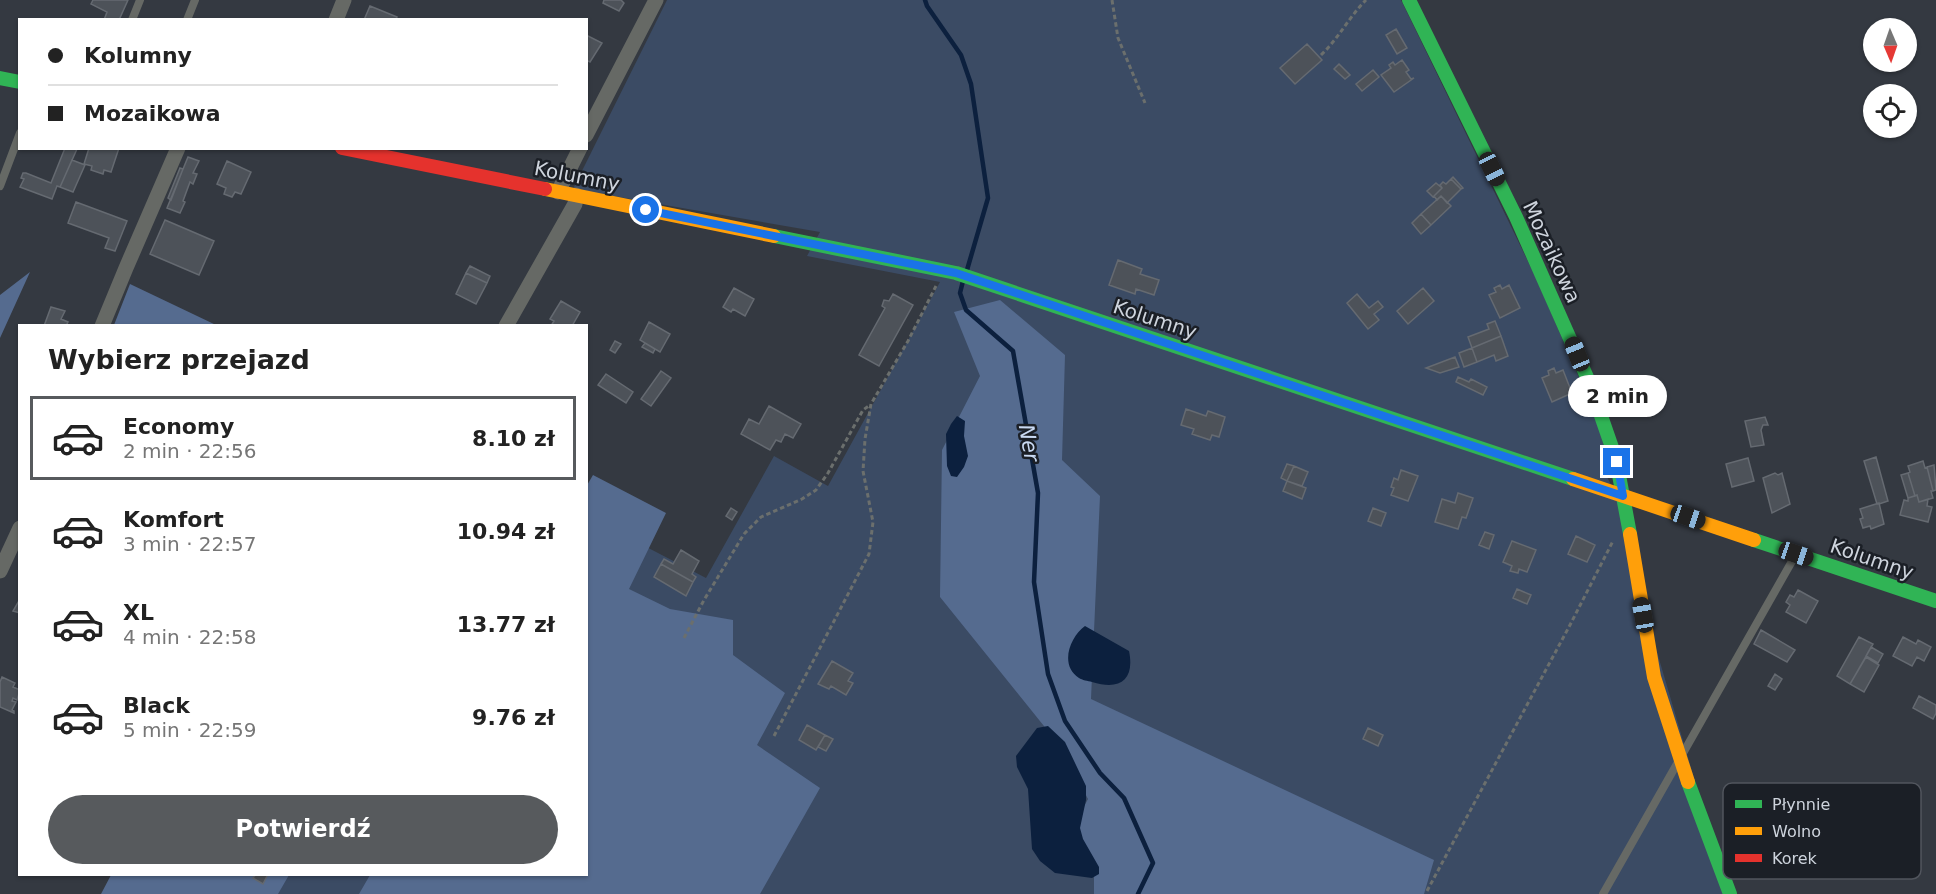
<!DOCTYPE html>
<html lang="pl">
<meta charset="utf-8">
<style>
body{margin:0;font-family:"DejaVu Sans",sans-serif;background:#f6f6f6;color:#222;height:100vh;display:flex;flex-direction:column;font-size:22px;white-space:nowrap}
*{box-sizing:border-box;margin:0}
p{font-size:20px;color:#767676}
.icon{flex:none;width:33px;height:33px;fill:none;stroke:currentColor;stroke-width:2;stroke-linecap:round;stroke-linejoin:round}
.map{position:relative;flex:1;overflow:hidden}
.side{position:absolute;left:18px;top:324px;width:570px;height:552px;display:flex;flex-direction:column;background:#fff;border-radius:0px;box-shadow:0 2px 4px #0004}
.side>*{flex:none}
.top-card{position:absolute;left:18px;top:18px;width:570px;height:132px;border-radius:0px;box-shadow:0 2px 4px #0004;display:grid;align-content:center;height:132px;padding:0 30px;background:#fff}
.needle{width:39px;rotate:178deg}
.controls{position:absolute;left:1863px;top:18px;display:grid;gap:12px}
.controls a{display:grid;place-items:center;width:54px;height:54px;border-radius:50%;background:#fff;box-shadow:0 2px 4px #0004;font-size:30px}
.end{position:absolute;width:27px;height:27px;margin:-14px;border:8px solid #1a73e8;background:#fff;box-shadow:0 0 0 3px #fff}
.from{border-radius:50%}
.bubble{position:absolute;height:42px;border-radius:21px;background:#fff;box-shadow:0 2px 4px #0004;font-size:20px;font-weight:600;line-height:42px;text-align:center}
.car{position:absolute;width:18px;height:36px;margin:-18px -9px;border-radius:8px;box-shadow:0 0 4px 2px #0007;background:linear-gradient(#222 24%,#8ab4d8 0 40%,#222 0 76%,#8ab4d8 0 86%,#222 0)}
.top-card b{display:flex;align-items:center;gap:21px;height:57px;font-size:22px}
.top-card b+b{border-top:2px solid #e0e0e0}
.top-card i{width:15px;height:15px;background:#222}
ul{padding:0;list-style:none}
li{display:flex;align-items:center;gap:18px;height:84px;margin:0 12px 9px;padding:0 18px;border:3px solid transparent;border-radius:0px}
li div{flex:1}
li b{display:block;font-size:22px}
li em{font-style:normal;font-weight:600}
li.on{border-color:#575a5d}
li>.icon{width:54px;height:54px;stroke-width:1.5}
h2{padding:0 30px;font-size:27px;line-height:72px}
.primary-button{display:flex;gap:12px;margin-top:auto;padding:12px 30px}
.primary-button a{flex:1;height:69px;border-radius:36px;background:#575a5d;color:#fff;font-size:24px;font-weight:600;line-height:69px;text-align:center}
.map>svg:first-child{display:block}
.green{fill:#3b4b64}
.forest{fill:#556b8f}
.water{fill:#0c203e}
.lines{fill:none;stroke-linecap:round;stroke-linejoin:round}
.stream{stroke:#0c203e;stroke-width:4.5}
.building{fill:#4d5259;stroke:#656a71;stroke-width:1.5}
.path{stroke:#6b6f6d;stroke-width:3;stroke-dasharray:4.5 3;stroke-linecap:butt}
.lane{stroke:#666965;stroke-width:8}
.street{stroke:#666965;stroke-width:15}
.fast{stroke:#30b455;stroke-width:14}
.slow{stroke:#ff9f0a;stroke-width:14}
.jam{stroke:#e5322d;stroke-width:14}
.route{stroke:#1a73e8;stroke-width:8}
.labels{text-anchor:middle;stroke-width:5;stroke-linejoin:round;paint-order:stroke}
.street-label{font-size:20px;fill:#ced4dd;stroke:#1b1f26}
.water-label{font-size:21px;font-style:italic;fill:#c9d9f2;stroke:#1b1f26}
.key{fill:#1b1f26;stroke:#51555d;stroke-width:1.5}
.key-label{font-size:16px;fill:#ced4dd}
</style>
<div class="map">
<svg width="1936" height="894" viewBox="0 0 1936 894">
<rect width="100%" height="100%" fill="#343941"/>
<path class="green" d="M667 0H1401L1536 278 1597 419 1608 462 1605 473 1626 514 1630 560 1728 894H262L273 875 586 874 587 516 706 578 774 456 828 486 940 282 807 256 820 232 573 189Z"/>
<path class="forest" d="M30 272 0 338V295Z
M130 284 216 325H114Z
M1000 300 1065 355 1062 460 1100 496 1091 699 1434 860 1424 894H1094V875L1072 829 1088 799 1060 746 940 597 942 450 980 376 954 312Z
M593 475 666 513 629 589 670 609 733 620V655L785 693 757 745 820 788 760 894H359L370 875 586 874V487Z
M111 875H289L278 894H101Z"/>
<path class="water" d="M957 416 965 421 964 436 968 456 964 467 957 477 951 476 947 466 946 434 951 424Z
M1085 626 1129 651C1135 680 1120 691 1092 682 1088 681 1082 680 1079 678 1059 665 1070 637 1085 626Z
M1048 726 1065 742 1086 786V800L1080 828 1083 839 1099 867V874L1092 878 1055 873 1040 861 1032 849 1028 789 1017 767 1016 756 1037 728Z"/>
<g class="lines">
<path class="stream" d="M925 0 927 6 961 55 971 84 988 198 967 270
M963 281 960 293 966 310 1013 351 1038 493 1034 582 1048 674 1065 721 1100 773 1124 798 1153 863 1138 894"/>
</g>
<path class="building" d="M93 0H128L119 20H104L107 12 91 4Z
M604 0H621L624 3 619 11 603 3Z
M370 6 397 17 396 20H364Z
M1396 29 1407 48 1397 54 1386 35Z
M586 35 602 43 590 62 586 60Z
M1307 44 1322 60 1295 84 1280 68Z
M1402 60 1409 70 1406 72 1411 79 1414 78 1394 92 1381 75 1391 68 1389 65 1393 62 1395 65Z
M1339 64 1350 75 1345 79 1334 69Z
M1373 70 1379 77 1362 91 1356 84Z
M65 148 77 149 60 187 57 186 52 199 20 187 24 179 21 178 23 173H26L51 183Z
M89 148H119L111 172 104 170 103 174 91 170 92 166 84 164Z
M188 157 199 161 193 173 197 174 193 184 190 182 183 201 185 202 180 213 167 208Z
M72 160 85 165 73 192 60 187Z
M227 161 251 172 241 194 235 192 232 197 224 194 226 188 217 184Z
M180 168 183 169 171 200 168 198Z
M1453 177 1463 188 1461 189 1451 179Z
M1451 179 1461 189 1447 203 1441 196 1437 200 1434 196 1442 188 1440 185 1443 182 1446 184Z
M1436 183 1442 188 1433 197 1427 191Z
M1441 196 1451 206 1431 225 1421 214Z
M76 202 127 221 115 251 105 248 109 238 68 223Z
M1421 214 1431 225 1421 234 1412 223Z
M165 220 214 241 199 275 150 254Z
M1118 260 1142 269 1140 274 1159 280 1154 295 1136 289 1135 294 1109 285Z
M470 266 490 276 487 283 466 273Z
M466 273 487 283 476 304 456 294Z
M1500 285 1502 289 1509 285 1520 308 1500 318 1489 295 1496 292 1494 288Z
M734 288 754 299 745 316 733 309 731 312 723 307Z
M1423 288 1434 301 1408 324 1397 311Z
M893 294 913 305 879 366 859 355 885 308 882 306 884 300 889 301Z
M1357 294 1369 308 1378 301 1383 307 1374 314 1379 320 1368 329 1347 303Z
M561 301 580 312 572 326H551L554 321 550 319Z
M51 307 65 311 61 319 68 322 66 326H44Z
M1495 321 1501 336 1472 348 1468 337 1489 329 1487 324Z
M649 322 670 334 660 352 640 340Z
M1501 336 1508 356 1496 361 1494 355 1477 362 1472 348Z
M615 341 621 344 615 353 610 350Z
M645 343 655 349 653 353 642 347Z
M1472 348 1477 362 1464 367 1459 353Z
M1455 357 1459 367 1440 373 1426 368Z
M1554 368 1556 373 1563 370 1572 393 1552 402 1542 378 1549 375 1548 371Z
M661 371 671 378 651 406 641 399Z
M606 374 633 392 626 403 598 385Z
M1458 377 1469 382 1471 379 1487 387 1483 395 1456 382Z
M769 406 801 424 793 438 785 434 781 442 776 440 770 450 741 434 749 419 759 424Z
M1186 409 1206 416 1208 411 1225 417 1219 437 1212 435 1210 440 1192 434 1194 429 1181 425Z
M1765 417 1768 425H1763L1761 430 1764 445 1751 447 1745 421Z
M1876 457 1888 501 1879 504H1877L1864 461Z
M1748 458 1754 481 1732 487 1726 464Z
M1923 461 1925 468 1927 467 1933 491H1931L1933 498 1919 502 1917 495 1915 496 1908 473 1910 472 1908 466Z
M1287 464 1294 466 1287 481 1281 478Z
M1934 465 1936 490 1933 491 1927 467Z
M1294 466 1308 472 1302 486 1287 481Z
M1401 470 1418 476 1408 501 1391 495 1394 488 1391 487 1394 478 1398 480Z
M1775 473 1778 475 1782 473 1790 504 1772 513 1763 478Z
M1908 473 1915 496 1908 498 1901 475Z
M1287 481 1306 488 1302 499 1283 491Z
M1458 493 1473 498 1466 518 1462 517 1458 529 1435 522 1442 499 1455 503Z
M1917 495 1919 502 1928 499 1927 506 1932 507 1928 522 1900 515 1904 500 1908 501V498Z
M1879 503 1884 524 1871 529 1870 526 1863 528 1860 519 1863 518 1860 509Z
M731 508 737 512 732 520 726 516Z
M1373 508 1386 513 1381 526 1368 521Z
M1485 532 1494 535 1489 549 1479 545Z
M1576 536 1595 545 1587 562 1568 554Z
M1512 541 1536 550 1527 572 1519 569 1518 573 1510 571 1512 566 1503 562Z
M681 550 699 561 692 574 696 577 693 582 661 564 664 559 673 564Z
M661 564 693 582 686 596 654 577Z
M1517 589 1531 595 1527 604 1513 598Z
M1798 590 1818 601 1806 623 1786 612 1790 605 1786 602 1790 595 1794 597Z
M20 599V613L13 611Z
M1761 630 1795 650 1787 662 1754 644Z
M1859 637 1873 644 1850 684 1837 676Z
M1903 637 1916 644 1918 640 1931 647 1924 661 1917 657 1912 666 1893 656Z
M1871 647 1883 654 1878 663 1866 656Z
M1866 657 1879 665 1864 692 1850 684Z
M832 661 853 673 848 681 853 683 846 695 831 686 829 689 818 684Z
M1775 674 1782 679 1775 690 1768 686Z
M2 677 15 683 13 687 20 690 17 700 13 698 12 701 16 702 12 710 14 711V713L0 707V682Z
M1919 696 1936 705V713L1933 719 1913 708Z
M807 725 825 735 816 750 799 740Z
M1368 728 1383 735 1378 746 1363 739Z
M825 735 833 739 826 751 818 747Z
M256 874H268L263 884 253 878Z"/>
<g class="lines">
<path class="path" d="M1112 0 1118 38 1145 103
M1321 55C1339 38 1349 17 1366 0
M684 638 704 600 744 534 761 517 802 499 816 490 828 473 863 410 870 405
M774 736 869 554 873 522 863 471 865 439 871 404 908 341 936 286
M1427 891 1570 625 1613 541"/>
<path class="lane" d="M132 20 140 0
M187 20 195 0
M0 186 20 133
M1603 894 1795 556"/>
<path class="street" d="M336 20 344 0
M586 135 656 0
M558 192 580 148
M102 326 126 268 178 148
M506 326 575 204 576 195
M0 571 20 528"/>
<path class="fast" d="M1409 0 1516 217 1590 384 1616 459 1630 534
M0 78 20 82
M774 236 956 273 1573 479
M1754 540 1936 601
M1688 782 1730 894"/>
<path class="slow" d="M545 189 774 236
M1573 479 1754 540
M1630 534 1654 677 1688 782"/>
<path class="jam" d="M342 148 545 189"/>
</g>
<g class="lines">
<path class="route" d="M646 210 956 273 1623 496 1617 462"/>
</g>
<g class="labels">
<g class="street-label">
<text transform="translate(577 176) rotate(11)" y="7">Kolumny</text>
<text transform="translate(1552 252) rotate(65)" y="7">Mozaikowa</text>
<text transform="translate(1155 319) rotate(18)" y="7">Kolumny</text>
<text transform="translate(1872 559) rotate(19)" y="7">Kolumny</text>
</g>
<g class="water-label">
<text transform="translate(1029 443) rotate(80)" y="7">Ner</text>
</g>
</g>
<rect x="1723" y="783" width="198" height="96" rx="9" class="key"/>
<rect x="1735" y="800" width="27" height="8" fill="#30b455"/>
<rect x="1735" y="827" width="27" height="8" fill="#ff9f0a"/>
<rect x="1735" y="854" width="27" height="8" fill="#e5322d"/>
<g class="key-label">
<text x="1772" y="810">Płynnie</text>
<text x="1772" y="837">Wolno</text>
<text x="1772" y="864">Korek</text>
</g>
</svg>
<div class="controls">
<a><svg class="needle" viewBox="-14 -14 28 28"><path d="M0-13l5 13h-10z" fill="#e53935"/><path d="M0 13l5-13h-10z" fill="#767676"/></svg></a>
<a><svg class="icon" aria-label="locate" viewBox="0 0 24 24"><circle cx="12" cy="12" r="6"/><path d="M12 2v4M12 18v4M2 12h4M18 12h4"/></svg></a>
</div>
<i class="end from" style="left:646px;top:210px"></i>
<i class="end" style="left:1617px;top:462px"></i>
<div class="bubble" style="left:1568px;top:375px;width:99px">2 min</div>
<i class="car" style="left:1492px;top:169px;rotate:154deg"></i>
<i class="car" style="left:1577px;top:354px;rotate:338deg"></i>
<i class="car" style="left:1688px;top:517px;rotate:109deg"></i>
<i class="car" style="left:1796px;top:554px;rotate:109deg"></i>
<i class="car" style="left:1643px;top:615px;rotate:350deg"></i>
<div class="top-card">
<b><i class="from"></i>Kolumny</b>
<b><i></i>Mozaikowa</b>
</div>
<section class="side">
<h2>Wybierz przejazd</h2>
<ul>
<li class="on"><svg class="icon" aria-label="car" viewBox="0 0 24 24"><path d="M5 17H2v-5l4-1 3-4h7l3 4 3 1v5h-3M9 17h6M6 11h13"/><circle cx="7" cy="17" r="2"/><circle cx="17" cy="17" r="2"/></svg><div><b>Economy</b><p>2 min · 22:56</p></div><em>8.10 zł</em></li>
<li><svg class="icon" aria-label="car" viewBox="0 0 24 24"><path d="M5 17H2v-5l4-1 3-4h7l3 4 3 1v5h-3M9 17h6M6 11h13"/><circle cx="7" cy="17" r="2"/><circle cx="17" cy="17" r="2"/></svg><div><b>Komfort</b><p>3 min · 22:57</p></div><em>10.94 zł</em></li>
<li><svg class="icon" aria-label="car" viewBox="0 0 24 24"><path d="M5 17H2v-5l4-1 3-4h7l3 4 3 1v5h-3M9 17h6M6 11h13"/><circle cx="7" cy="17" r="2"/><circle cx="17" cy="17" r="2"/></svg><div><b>XL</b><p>4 min · 22:58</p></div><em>13.77 zł</em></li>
<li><svg class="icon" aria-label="car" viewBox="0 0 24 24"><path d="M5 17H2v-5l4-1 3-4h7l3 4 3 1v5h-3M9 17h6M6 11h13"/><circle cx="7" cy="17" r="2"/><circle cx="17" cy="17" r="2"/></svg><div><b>Black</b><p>5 min · 22:59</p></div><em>9.76 zł</em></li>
</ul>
<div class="primary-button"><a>Potwierdź</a></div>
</section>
</div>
